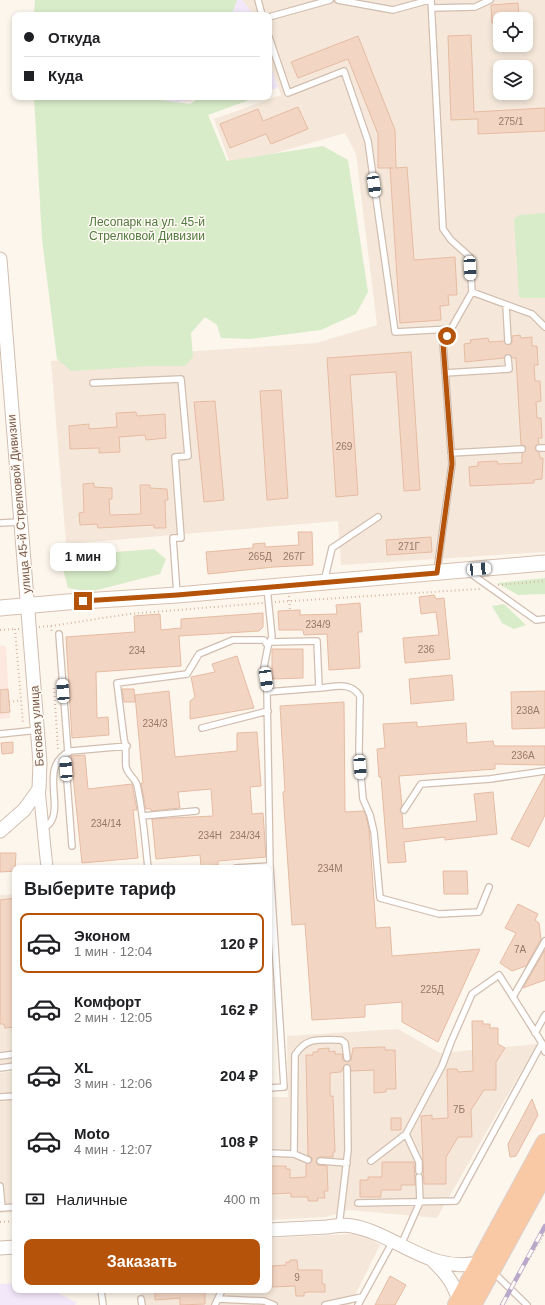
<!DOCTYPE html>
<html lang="ru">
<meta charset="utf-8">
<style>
body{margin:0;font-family:Helvetica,sans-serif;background:#f6f6f6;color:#202124;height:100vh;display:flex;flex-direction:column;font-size:15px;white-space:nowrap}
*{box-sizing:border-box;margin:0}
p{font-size:13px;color:#757577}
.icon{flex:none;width:22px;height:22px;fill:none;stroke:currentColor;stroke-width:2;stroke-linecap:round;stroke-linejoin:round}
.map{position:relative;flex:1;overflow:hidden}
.sheet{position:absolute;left:12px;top:865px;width:260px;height:428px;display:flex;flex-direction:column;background:#fff;border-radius:8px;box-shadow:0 2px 6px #0003}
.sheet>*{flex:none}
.top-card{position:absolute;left:12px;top:12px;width:260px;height:88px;border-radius:8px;box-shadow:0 2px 6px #0003;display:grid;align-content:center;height:88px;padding:0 12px;background:#fff}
.controls{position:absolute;left:493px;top:12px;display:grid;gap:8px}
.controls a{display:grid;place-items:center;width:40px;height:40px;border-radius:8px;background:#fff;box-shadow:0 2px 6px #0003;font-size:20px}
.end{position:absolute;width:18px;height:18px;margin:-9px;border:5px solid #b45309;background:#fff;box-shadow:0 0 0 2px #fff}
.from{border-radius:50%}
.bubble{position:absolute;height:28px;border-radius:8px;background:#fff;box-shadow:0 2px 6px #0003;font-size:13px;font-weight:700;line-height:28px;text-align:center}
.car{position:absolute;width:12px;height:24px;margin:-12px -6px;border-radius:5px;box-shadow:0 0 3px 1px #0007;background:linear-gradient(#fff 24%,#345 0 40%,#fff 0 76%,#345 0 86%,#fff 0)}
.top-card b{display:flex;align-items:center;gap:14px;height:38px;font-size:15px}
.top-card b+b{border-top:1px solid #e0e0e0}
.top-card i{width:10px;height:10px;background:#202124}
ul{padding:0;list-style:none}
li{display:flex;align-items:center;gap:12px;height:60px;margin:0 8px 6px;padding:0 4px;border:2px solid transparent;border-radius:8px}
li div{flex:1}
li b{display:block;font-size:15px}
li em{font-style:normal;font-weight:700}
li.active{border-color:#b45309}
li>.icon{width:36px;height:36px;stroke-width:1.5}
h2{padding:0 12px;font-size:18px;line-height:48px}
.pay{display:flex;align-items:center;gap:10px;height:44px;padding:0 12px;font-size:15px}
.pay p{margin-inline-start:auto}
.primary-button{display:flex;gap:8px;margin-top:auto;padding:8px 12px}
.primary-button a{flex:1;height:46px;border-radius:8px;background:#b45309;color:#fff;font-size:16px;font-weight:700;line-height:46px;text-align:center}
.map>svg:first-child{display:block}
.residential{fill:#f5e8da;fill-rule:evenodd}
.commercial{fill:#fde8e0}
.education{fill:#f3e8fa}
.green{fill:#d8ecc9}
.building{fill:#f3d5c3;stroke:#e6bba3}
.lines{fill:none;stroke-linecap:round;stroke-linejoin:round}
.service-casing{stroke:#d1beb0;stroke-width:8}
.minor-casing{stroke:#d1beb0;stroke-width:13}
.tertiary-casing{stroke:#d1beb0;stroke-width:15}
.secondary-casing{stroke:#d6c0b0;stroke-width:17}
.trunk-casing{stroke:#dad1cd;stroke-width:20}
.path{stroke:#d9b8a5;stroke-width:2;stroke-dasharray:1 3;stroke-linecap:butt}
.service{stroke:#fff;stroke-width:5.5}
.minor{stroke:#fff;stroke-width:11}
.tertiary{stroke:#fff;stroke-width:13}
.secondary{stroke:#fff;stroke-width:15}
.trunk{stroke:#f9c8a4;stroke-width:18}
.rail-casing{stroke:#b9a8c9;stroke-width:4.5}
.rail{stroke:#fffaf3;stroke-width:3;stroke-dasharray:9;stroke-linecap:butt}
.route{stroke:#b45309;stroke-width:5}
.labels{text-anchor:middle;stroke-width:3;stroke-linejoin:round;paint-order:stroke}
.number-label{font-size:10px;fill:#987a6a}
.park-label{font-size:12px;fill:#537a41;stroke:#fffaf3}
.street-label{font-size:12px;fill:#7a5c4d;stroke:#fffaf3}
</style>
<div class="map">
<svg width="545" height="1305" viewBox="0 0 545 1305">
<rect width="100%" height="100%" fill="#fdf6ec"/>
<path class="residential" d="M242 0H545V552L341 565 338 521 66 544 51 361 316 343 377 325 356 154 345 133 231 166 214 119 281 95 269 60V15H254ZM500 19H526V45H500ZM500 67H526V93H500Z
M15 894V1064L0 1065V895Z
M398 1029 440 1053 537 1044 437 1218 348 1210 326 1217 269 1220V1097H288L287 1036Z
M15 1071V1212L0 1213V1073Z
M354 1234 367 1236 380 1245 350 1305H142L140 1290H269V1238Z"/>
<path class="commercial" d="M0 646H6L10 718 0 719Z"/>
<path class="education" d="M231 0H242L254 15H140Z
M269 60 278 88 269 90Z
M123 97H215L126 109Z
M15 1283V1290H52L77 1303 75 1305H0V1284Z"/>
<path class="green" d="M35 0H237L233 11 227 15H163L161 13 160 15H34Z
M34 97H137L190 104 201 97H266L268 100 252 99 208 115 227 161 323 146 348 160 368 292 356 314 321 330 249 339 221 338 217 325 205 317 191 333 193 357 185 366H151L71 371 57 359 42 239Z
M545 213V298H522L519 296 514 219 519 215Z
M154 549 166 559 160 574 89 592 68 588 63 569 66 556Z
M545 578V594L518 595 497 583Z
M504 604 526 625 514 629 502 623 492 606Z"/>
<path class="building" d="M518 3 519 19H500V22L492 23 491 5Z
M471 35 474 112 545 108V131L478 134V119L451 120 448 36Z
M358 36 395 130 396 168 407 167 414 260 455 257 457 295H448L449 305 440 306 441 320 400 323 390 168H393H378V134L348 59 298 78 291 62Z
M298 107 308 129 271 144 266 134 230 148 220 124 258 109 263 121Z
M520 335 521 338 532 337V346H537L538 365H534L535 381H540L541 401 536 402 537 418H541L542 438H538L539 444 535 448 539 452 540 458H543L542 479 534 480V483L470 486 469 467 478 466V462L497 461 498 464 522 463V453L526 449 525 446 521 445 516 358H512L508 354 504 358 465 362 464 344 471 343 470 340 488 338 489 342 504 341 509 345 512 343V336Z
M411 352 420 490 404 491 396 372 350 375 358 495 336 497 327 358Z
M281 390 288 498 267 500 260 391Z
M215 401 224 500 204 502 194 402Z
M136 412 137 416 165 414 166 438 146 440 145 435 119 437 120 452 99 453V448L70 449 69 426 89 424V429L117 427 116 413Z
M94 483V487L112 488V499H109L110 515 141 514 140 485H150V488L167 489 168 500H165L166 528H154V525L98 528 97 524 80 525 79 513 84 512 83 484Z
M298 532H312L313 565 274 567 208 574 206 552 253 548V544L265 543V547L299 545Z
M431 537 432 552 387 555 386 540Z
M434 595 436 599 444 598 450 659 405 663 403 638 439 635 436 612 421 614 419 597Z
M360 603 362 632H358L360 668 329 670 327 634 304 635 303 630H279L278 611 300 610V615L337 614 336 605Z
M263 613V627L259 631 179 636 181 666 96 672 97 718 108 717 109 735 72 738 66 637 135 632 134 616 160 614 161 630 181 628V619Z
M272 649H303V678L272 679Z
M237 656 254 708 190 719V701L195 697 191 677 215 672 212 664Z
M452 675 454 700 411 704 409 679Z
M8 689 10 712 0 713V690Z
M122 689H134L135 702H124Z
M169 691 175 757 237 751V733L257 732 261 786 250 787 252 814 263 813 266 857 218 861V865L201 866 200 855 156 859 152 819 213 816 211 789 178 792 180 808 151 811V809H146L141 783H143L135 695Z
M545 691V728L512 729 511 692Z
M344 702 345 812 364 811 366 816 369 829 376 928 390 927 392 956 480 949 438 1042 402 1022V1002L365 1005V1017L312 1020 305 924 292 925 283 792 285 791 280 706Z
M417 722V727L466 723 467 743 493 741 494 746H545V765L495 764V769L399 776 402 806 400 810 402 814 403 829 477 821 474 794 493 792 497 834 445 840V837L404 842 406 862 388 863 381 777H379L377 749 385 748 383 724Z
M13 742V753L2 754 1 743Z
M85 755 88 789 132 784 137 810H133L138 858 82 863 71 756Z
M545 775V815L529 847 511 839Z
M0 853H16L15 871 0 872Z
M443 871H467L468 894H444Z
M15 898V1027L5 1028 4 1024H0V900Z
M518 904 538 914 535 920 539 923 541 939 526 966 512 971 500 963 516 933 505 928Z
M545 950V980L523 988Z
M472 1021H483V1024H490V1028H498V1044L505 1048 496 1062V1090H484L471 1110 472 1137H458L446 1157V1184H424L421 1116 432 1115V1119L448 1118 447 1069H457L458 1072 473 1071Z
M385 1047V1050H395L396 1089H386V1092L374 1093V1070L351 1071 350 1066 347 1064 344 1066 341 1072 330 1073V1096H333L335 1152H333V1157H319L316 1161 318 1165 327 1166 328 1191H324L325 1198H317L318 1201H308V1197H291V1193L269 1194V1166H286V1169H290V1178L306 1177V1164L312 1161V1158L308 1155 306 1055H313V1052H318V1049L329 1048V1052L335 1051V1054H342L343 1060 347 1062 351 1060 353 1048Z
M532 1099 538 1115 516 1156 510 1157 508 1144Z
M391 1118H401V1130H391Z
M382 1162H414L415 1185H401V1190H381V1197H360V1180H368V1177H382Z
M290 1260H297L298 1270H322V1284H325V1292H307L304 1293V1296H296L295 1286 272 1287V1266L286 1265V1262H290Z
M390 1276 406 1285 395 1305H375Z
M155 1290H205V1304L180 1305V1298L155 1300Z"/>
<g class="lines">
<defs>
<path id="service" d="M258 0 262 15
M338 0 393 10 429 0
M431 0 443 229 451 240 470 257 472 292 443 343 452 464 437 571
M432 8 475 7 490 0
M269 17 330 0
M269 37 288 93 344 71 368 141 395 332 451 329
M472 292 532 314 545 327
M506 305 508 341
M445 373 509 369 508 358
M93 383 181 379 188 456 175 457 181 538H173L177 594
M539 448H545
M451 453 522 449
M0 523 20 522
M470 573 536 620 545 619
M324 582 332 548 378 517
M267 588 272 637 268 646 264 667 267 692 270 866 284 1087 269 1088
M59 634 68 753
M319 688C335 687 350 681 360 696L359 751 363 799 370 815 374 832 380 898 439 914 479 912 489 887
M267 692 319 688 317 641 270 642
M202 728 268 711
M0 734 38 730
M65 754 72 846
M404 810 421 784 490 779 545 771
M142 816 196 811
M43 829C45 827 49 825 50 823 64 804 38 765 71 751L127 746
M148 868C145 840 143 812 137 785 135 778 128 775 126 767 125 757 127 748 124 739L117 683 187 674 199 654 233 640H264L268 646
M236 868 270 866
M513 997 545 941
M535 1033 545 1015
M0 1056 15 1054
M0 1068 15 1066
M0 1097 15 1096
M406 1134 419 1162V1171
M269 1153 294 1154
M308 1160 294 1154 295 1055C307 1036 320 1040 341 1040L345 1043 347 1058
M320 1161 347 1163
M371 1161 406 1134 442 1066 451 1042 472 994 499 975 542 1043 545 1052
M0 1186 2 1208H0
M358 1203 456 1201 542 1043
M2 1208 15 1207
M339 1226 348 1150 347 1068
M401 1245 420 1202 419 1177
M493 1272 527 1305
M101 1290 103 1305
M141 1299 142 1305
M218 1299 264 1301 274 1305
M215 1305 222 1290
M325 1305 362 1297
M358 1305 393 1241"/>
<path id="minor" d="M39 789 47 868"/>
<path id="tertiary" d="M0 259 40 763 39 789 24 810 0 831
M269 1230C288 1229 308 1228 327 1227 335 1226 344 1224 352 1226 397 1234 432 1276 481 1262
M0 1248 15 1247
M434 1262C447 1274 454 1284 459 1301"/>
<path id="secondary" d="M0 608 67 602 177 595 545 563"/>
<path id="trunk" d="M457 1305 545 1143
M472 1305 545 1172"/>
</defs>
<use href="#service" class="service-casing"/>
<use href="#minor" class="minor-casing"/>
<use href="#tertiary" class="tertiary-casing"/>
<use href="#secondary" class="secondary-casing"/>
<use href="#trunk" class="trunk-casing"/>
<path class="path" d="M498 585 545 581
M289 596 290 611
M275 602 480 589
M51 626 129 614 263 603
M39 627 51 626 52 632
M19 629H15L23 724
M0 630 15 629
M54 688 58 749
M9 702 21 700
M0 1222 15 1221
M514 1284 545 1232"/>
<use href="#service" class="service"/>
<use href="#minor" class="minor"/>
<use href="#tertiary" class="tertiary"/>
<use href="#secondary" class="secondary"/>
<use href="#trunk" class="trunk"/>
<defs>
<path id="rail" d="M502 1305 545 1226"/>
</defs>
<use href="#rail" class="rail-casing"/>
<use href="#rail" class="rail"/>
</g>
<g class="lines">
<path class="route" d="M83 601 177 595 437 573 452 464 443 343 447 336"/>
</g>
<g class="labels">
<g class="number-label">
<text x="511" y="125">275/1</text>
<text x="344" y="450">269</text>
<text x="409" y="550">271Г</text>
<text x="260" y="560">265Д</text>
<text x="294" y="560">267Г</text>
<text x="318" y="628">234/9</text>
<text x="426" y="653">236</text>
<text x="137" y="654">234</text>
<text x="528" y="714">238А</text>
<text x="155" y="727">234/3</text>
<text x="523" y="759">236А</text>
<text x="106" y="827">234/14</text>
<text x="210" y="839">234Н</text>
<text x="245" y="839">234/34</text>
<text x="330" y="872">234М</text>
<text x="520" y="953">7А</text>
<text x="432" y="993">225Д</text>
<text x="459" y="1113">7Б</text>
<text x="297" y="1281">9</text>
</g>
<g class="park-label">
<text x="147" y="226">Лесопарк на ул. 45-й<tspan x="147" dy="14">Стрелковой Дивизии</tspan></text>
</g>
<g class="street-label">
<text transform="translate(19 504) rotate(-95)" y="4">улица 45-й Стрелковой Дивизии</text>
<text transform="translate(37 726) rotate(-94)" y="4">Беговая улица</text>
</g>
</g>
</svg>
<div class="controls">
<a><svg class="icon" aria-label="locate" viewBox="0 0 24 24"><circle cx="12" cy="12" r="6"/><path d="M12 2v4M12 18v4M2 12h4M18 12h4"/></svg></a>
<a><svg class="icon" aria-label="layers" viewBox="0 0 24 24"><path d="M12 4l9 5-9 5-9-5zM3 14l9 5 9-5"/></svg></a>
</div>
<i class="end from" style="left:447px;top:336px"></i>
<i class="end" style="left:83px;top:601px"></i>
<div class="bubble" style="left:50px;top:543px;width:66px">1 мин</div>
<i class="car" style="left:374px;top:185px;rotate:172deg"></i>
<i class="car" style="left:470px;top:268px;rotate:177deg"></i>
<i class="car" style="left:479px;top:569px;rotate:85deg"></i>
<i class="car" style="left:266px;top:679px;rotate:172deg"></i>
<i class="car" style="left:63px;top:691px;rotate:356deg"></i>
<i class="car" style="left:360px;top:767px;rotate:176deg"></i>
<i class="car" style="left:66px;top:769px;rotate:356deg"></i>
<div class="top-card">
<b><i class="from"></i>Откуда</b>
<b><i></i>Куда</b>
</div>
<section class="sheet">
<h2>Выберите тариф</h2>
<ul>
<li class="active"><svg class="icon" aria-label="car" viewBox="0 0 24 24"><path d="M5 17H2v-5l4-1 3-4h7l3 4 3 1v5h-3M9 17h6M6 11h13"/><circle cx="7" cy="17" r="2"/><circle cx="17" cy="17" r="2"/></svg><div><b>Эконом</b><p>1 мин · 12:04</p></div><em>120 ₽</em></li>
<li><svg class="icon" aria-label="car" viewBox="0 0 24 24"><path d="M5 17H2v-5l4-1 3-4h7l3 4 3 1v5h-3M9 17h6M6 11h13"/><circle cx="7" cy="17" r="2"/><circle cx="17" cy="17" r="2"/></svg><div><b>Комфорт</b><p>2 мин · 12:05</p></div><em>162 ₽</em></li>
<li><svg class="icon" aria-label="car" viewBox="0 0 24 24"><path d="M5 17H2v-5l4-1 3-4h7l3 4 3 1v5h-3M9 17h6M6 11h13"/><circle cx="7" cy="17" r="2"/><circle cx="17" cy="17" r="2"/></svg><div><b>XL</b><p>3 мин · 12:06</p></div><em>204 ₽</em></li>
<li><svg class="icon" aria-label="car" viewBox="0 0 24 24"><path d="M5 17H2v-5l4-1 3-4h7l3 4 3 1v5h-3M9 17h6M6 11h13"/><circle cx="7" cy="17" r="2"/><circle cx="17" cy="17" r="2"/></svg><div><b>Moto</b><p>4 мин · 12:07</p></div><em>108 ₽</em></li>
</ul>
<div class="pay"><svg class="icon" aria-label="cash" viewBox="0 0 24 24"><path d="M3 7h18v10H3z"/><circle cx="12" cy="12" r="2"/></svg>Наличные<p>400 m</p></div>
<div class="primary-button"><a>Заказать</a></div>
</section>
</div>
